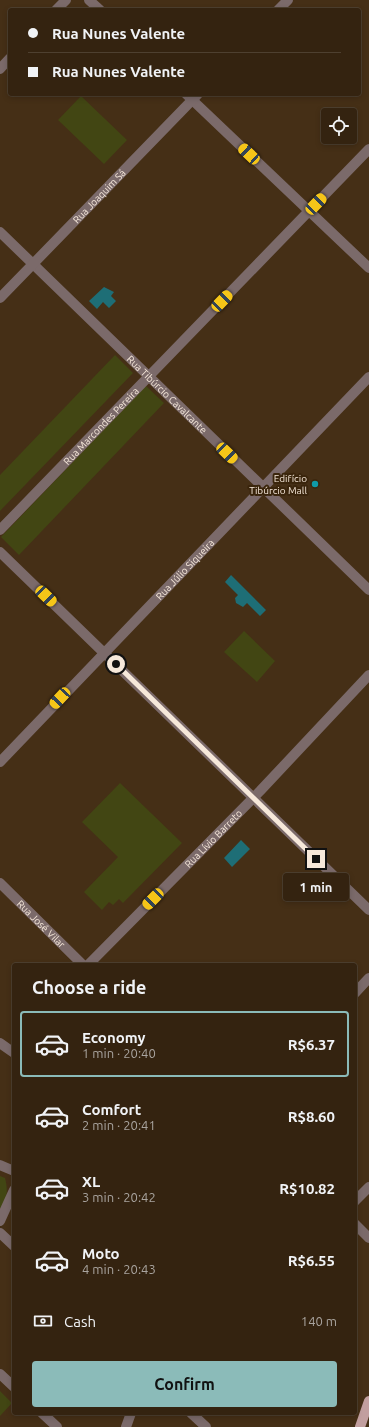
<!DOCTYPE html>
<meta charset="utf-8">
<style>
body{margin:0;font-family:Ubuntu,sans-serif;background:#3c2b19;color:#f1f3f6;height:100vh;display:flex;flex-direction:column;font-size:15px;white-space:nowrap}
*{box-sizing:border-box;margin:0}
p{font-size:13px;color:#a9a49f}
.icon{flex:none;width:22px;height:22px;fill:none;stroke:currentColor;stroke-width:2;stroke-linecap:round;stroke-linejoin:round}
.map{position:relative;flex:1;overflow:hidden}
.drawer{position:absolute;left:12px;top:963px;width:345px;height:452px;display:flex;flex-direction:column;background:#342310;border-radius:4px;box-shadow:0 2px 6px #0003,0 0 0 1px #4e4030}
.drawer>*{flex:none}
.hud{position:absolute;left:8px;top:8px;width:353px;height:88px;border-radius:4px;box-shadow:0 2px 6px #0003,0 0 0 1px #4e4030;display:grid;align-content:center;height:88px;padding:0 20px;background:#342310}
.tools{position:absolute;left:321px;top:108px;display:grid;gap:8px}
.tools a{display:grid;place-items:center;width:36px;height:36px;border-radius:4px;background:#342310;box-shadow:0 2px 6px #0003,0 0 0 1px #4e4030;font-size:20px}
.end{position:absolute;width:18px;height:18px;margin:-9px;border:5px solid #f6e8da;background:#111;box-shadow:0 0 0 2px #111}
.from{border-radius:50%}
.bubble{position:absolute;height:28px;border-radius:4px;background:#342310;box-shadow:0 2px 6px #0003,0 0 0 1px #4e4030;font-size:13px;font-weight:700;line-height:28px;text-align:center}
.car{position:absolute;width:12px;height:24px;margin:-12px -6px;border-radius:5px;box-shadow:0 0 3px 1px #0007;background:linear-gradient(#f5c518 24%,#345 0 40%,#f5c518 0 76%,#345 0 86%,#f5c518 0)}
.hud b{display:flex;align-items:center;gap:14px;height:38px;font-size:15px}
.hud b+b{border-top:1px solid #4e4030}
.hud i{width:10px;height:10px;background:#f1f3f6}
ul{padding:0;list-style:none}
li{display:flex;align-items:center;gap:12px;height:66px;margin:0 8px 6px;padding:0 12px;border:2px solid transparent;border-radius:4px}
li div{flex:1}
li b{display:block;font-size:15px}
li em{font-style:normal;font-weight:700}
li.active{border-color:#8bbbb9}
li>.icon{width:36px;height:36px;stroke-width:1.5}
h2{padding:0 20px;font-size:18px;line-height:48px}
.pay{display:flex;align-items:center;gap:10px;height:44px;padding:0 20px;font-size:15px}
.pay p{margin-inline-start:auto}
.primary-button{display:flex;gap:8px;margin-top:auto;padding:8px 20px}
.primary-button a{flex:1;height:46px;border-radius:4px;background:#8bbbb9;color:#111;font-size:16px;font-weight:700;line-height:46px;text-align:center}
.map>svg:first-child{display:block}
.green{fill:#424613}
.water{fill:#1e6e76}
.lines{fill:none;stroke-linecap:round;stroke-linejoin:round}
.minor{stroke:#7b6a6a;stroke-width:10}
.major{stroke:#c29f9f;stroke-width:10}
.route{stroke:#f6e8da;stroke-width:5}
.culture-dot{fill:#0f9aa8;stroke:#3a250c;stroke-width:1.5}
.labels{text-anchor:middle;stroke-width:4;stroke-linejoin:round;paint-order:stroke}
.street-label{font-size:10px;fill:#f6e8da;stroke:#3a250c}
.poi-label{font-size:10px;fill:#f6e8da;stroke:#3a250c;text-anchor:end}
</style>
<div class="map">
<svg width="369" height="1427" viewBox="0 0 369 1427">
<rect width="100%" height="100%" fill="#452f16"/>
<path class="green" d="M81 96 127 140 104 164 58 120Z
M115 355 133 373 0 511V475Z
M146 386 164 403 19 555 1 537Z
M244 631 275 661 257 682 224 652Z
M120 783 182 843 123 903 119 899 113 905 109 902 102 910 84 892 118 857 82 822Z
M0 1176 5 1178C8 1190 8 1199 0 1209Z
M0 1391 12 1403 0 1416Z"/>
<path class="water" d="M104 287 114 292 111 296 116 301 109 308 103 302 97 309 89 301Z
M231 575 266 610 260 616 247 603 243 607 236 603 235 598 238 595 225 582Z
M241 840 250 849 232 867 224 858Z"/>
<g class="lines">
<g class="minor">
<path d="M89 0 100 10"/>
<path d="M56 10 66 0"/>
<path d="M278 10 288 0"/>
<path d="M0 69 10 58"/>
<path d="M186 94 369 268"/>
<path id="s1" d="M0 232 369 590"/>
<path id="s2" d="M0 298 198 94"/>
<path id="s3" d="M0 530 369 149"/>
<path d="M0 552 369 910"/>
<path id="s4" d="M0 762 369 377"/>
<path id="s5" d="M0 883 83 965"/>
<path id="s6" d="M88 965 260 791 369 675"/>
<path d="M355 993 369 978"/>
<path d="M0 1043 14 1053"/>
<path d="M0 1165 14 1171"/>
<path d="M355 1201 369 1187"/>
<path d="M0 1221 14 1190"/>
<path d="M355 1224 369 1238"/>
<path d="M0 1233 14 1246"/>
<path d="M0 1374 14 1387"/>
<path d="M42 1413 57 1427"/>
<path d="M191 1413 206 1427"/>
<path d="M126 1427 131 1413"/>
</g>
<path class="major" d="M360 1427 369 1401"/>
</g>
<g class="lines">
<path class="route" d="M116 664 316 859"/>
</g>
<circle class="culture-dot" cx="315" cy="484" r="4"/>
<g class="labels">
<g class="street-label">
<text dy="4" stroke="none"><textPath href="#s2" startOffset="142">Rua Joaquim Sá</textPath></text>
<text dy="4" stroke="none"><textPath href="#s1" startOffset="233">Rua Tibúrcio Cavalcante</textPath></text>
<text dy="4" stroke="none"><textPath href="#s3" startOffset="145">Rua Marcondes Pereira</textPath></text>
<text dy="4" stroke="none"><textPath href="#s4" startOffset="267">Rua Júlio Siqueira</textPath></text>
<text dy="4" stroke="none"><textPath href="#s6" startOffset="178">Rua Lívio Barreto</textPath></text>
<text dy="4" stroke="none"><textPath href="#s5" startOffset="58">Rua José Vilar</textPath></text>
</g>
<g class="poi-label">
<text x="307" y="482">Edifício<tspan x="307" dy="12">Tibúrcio Mall</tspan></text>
</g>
</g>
</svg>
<div class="tools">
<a><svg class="icon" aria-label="locate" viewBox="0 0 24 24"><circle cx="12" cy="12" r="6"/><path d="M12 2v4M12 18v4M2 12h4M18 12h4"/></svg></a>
</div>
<i class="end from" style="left:116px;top:664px"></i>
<i class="end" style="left:316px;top:859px"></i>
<div class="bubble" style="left:283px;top:873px;width:66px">1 min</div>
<i class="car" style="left:249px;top:154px;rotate:313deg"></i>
<i class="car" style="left:316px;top:204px;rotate:44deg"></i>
<i class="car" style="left:222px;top:301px;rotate:44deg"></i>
<i class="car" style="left:227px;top:453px;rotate:134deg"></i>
<i class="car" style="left:46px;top:596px;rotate:134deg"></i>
<i class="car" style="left:60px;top:698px;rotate:223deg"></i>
<i class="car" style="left:153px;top:899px;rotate:225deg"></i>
<div class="hud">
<b><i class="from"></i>Rua Nunes Valente</b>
<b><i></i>Rua Nunes Valente</b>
</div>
<section class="drawer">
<h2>Choose a ride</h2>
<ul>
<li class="active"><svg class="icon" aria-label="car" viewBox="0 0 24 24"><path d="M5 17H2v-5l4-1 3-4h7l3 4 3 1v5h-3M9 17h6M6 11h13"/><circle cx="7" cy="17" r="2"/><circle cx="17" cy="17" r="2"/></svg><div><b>Economy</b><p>1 min · 20:40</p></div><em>R$6.37</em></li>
<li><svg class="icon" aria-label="car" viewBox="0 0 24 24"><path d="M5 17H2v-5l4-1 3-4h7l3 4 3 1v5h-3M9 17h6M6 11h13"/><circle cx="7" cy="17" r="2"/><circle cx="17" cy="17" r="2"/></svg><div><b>Comfort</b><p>2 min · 20:41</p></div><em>R$8.60</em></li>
<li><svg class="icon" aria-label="car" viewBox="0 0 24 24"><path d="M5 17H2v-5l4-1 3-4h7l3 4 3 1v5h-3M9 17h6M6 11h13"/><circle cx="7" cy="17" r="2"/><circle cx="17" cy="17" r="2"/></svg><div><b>XL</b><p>3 min · 20:42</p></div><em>R$10.82</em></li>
<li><svg class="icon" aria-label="car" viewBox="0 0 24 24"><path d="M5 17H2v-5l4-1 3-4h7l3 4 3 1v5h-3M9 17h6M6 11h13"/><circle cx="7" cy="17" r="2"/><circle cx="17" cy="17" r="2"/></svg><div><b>Moto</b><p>4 min · 20:43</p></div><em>R$6.55</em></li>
</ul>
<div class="pay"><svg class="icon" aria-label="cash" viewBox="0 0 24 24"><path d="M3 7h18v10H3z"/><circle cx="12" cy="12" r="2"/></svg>Cash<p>140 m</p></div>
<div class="primary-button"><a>Confirm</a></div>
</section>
</div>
